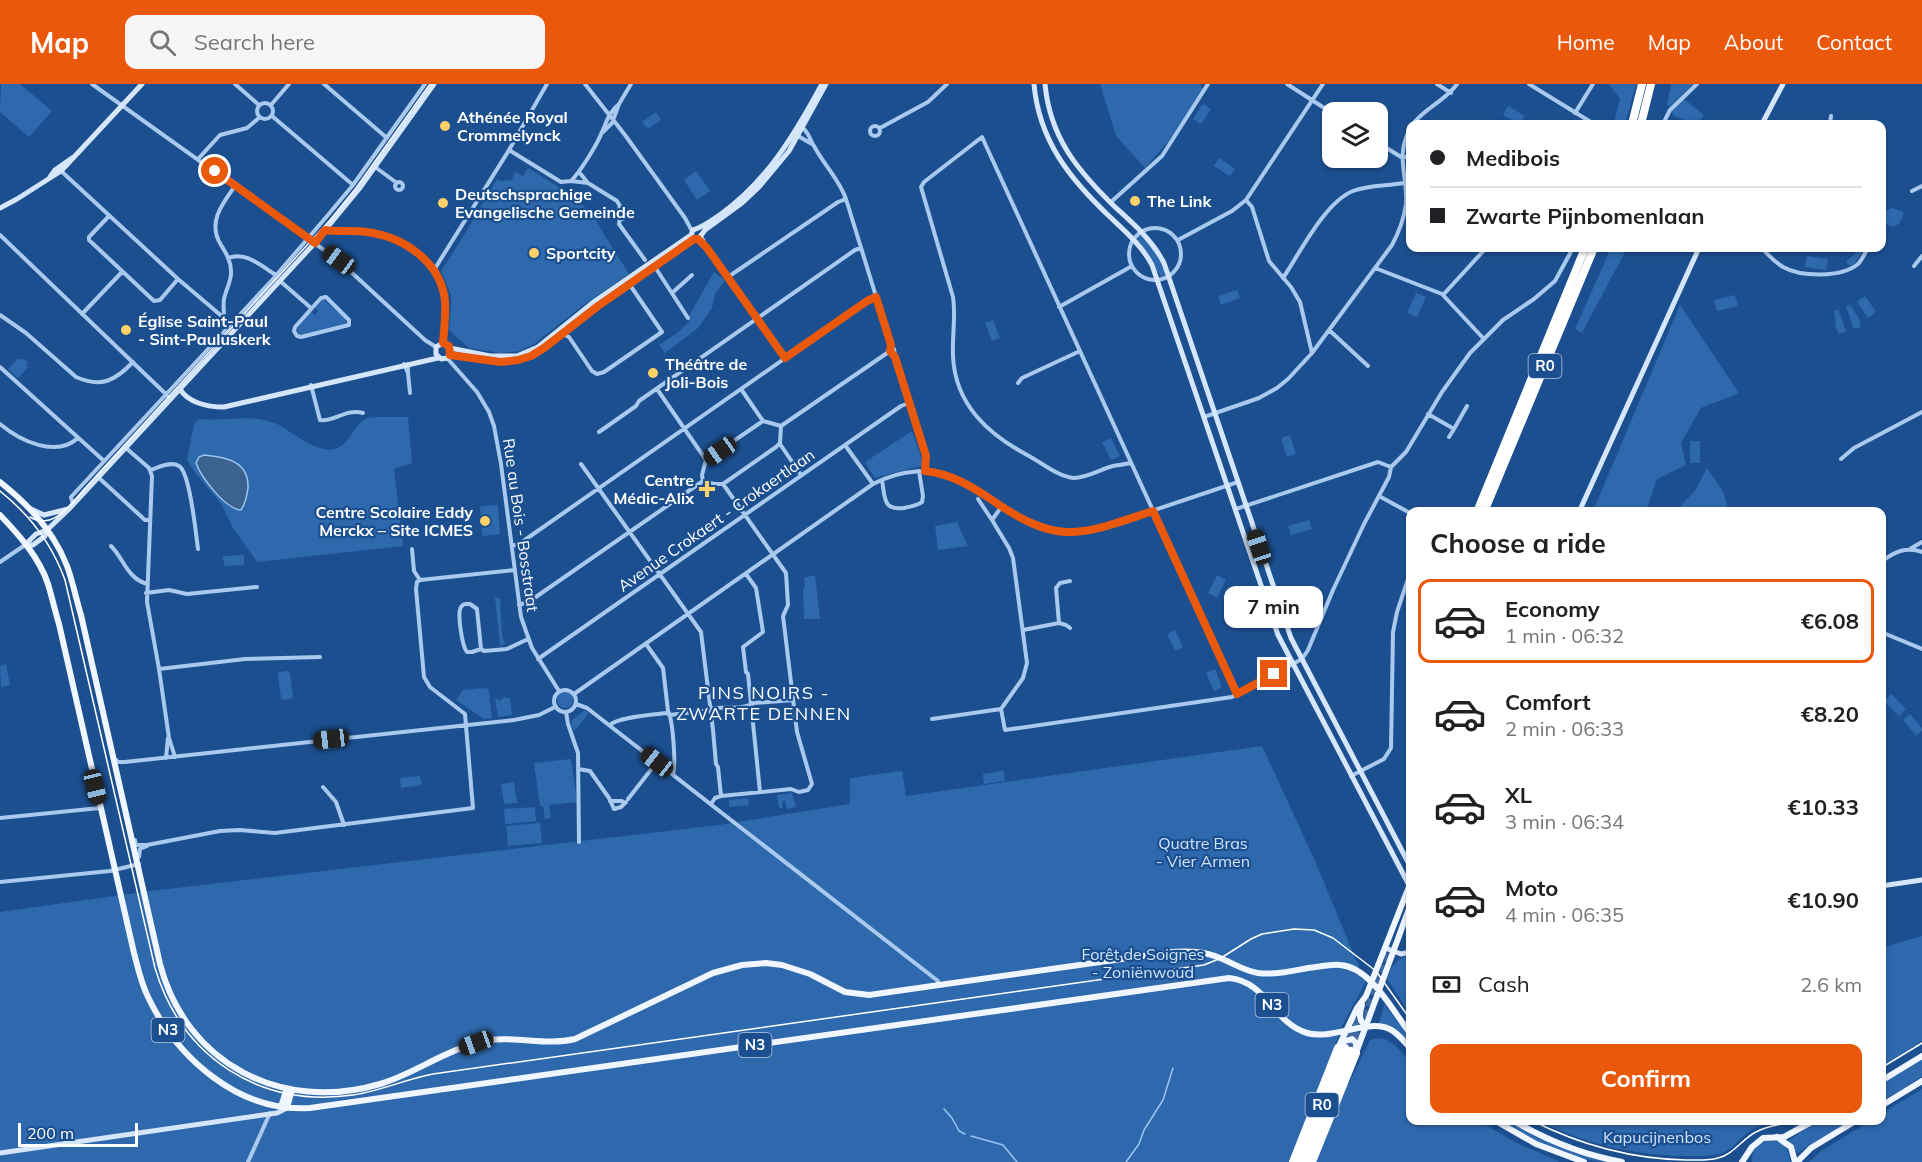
<!DOCTYPE html>
<meta charset="utf-8">
<style>
body{margin:0;font-family:Mulish,sans-serif;background:#f6f6f6;color:#202124;height:100vh;display:flex;flex-direction:column;font-size:22px;white-space:nowrap}
*{box-sizing:border-box;margin:0}
p{font-size:20px;color:#757577}
.icon{flex:none;width:33px;height:33px;fill:none;stroke:currentColor;stroke-width:2;stroke-linecap:round;stroke-linejoin:round}
.map{position:relative;flex:1;overflow:hidden}
.details{position:absolute;left:1406px;top:423px;width:480px;height:618px;display:flex;flex-direction:column;background:#fff;border-radius:12px;box-shadow:0 2px 4px #0004}
.details>*{flex:none}
.banner{position:absolute;left:1406px;top:36px;width:480px;height:132px;border-radius:12px;box-shadow:0 2px 4px #0004;display:grid;align-content:center;height:132px;padding:0 24px;background:#fff}
.tools{position:absolute;left:1322px;top:18px;display:grid;gap:12px}
.tools a{display:grid;place-items:center;width:66px;height:66px;border-radius:12px;background:#fff;box-shadow:0 2px 4px #0004;font-size:30px}
.scale{position:absolute;left:18px;bottom:15px;width:120px;box-sizing:border-box;padding-left:6px;border:3px solid #fff;border-top:0;font-size:16px;line-height:21px;white-space:nowrap;color:#fff;-webkit-text-stroke:4px #1b4f8f;paint-order:stroke}
.end{position:absolute;width:27px;height:27px;margin:-14px;border:8px solid #ea580c;background:#fff;box-shadow:0 0 0 3px #fff}
.from{border-radius:50%}
.bubble{position:absolute;height:42px;border-radius:12px;background:#fff;box-shadow:0 2px 4px #0004;font-size:20px;font-weight:700;line-height:42px;text-align:center}
.car{position:absolute;width:18px;height:36px;margin:-18px -9px;border-radius:8px;box-shadow:0 0 4px 2px #0007;background:linear-gradient(#222 24%,#8ab4d8 0 40%,#222 0 76%,#8ab4d8 0 86%,#222 0)}
.banner b{display:flex;align-items:center;gap:21px;height:57px;font-size:22px}
.banner b+b{border-top:2px solid #e0e0e0}
.banner i{width:15px;height:15px;background:#202124}
ul{padding:0;list-style:none}
li{display:flex;align-items:center;gap:18px;height:84px;margin:0 12px 9px;padding:0 12px;border:3px solid transparent;border-radius:12px}
li div{flex:1}
li b{display:block;font-size:22px}
li em{font-style:normal;font-weight:700}
li.selected{border-color:#ea580c}
li>.icon{width:54px;height:54px;stroke-width:1.5}
h2{padding:0 24px;font-size:27px;line-height:72px}
.pay{display:flex;align-items:center;gap:15px;height:66px;padding:0 24px;font-size:22px}
.pay p{margin-inline-start:auto}
.action{display:flex;gap:12px;margin-top:auto;padding:12px 24px}
.action a{flex:1;height:69px;border-radius:12px;background:#ea580c;color:#fff;font-size:24px;font-weight:700;line-height:69px;text-align:center}
header{display:flex;align-items:center;gap:36px;box-sizing:border-box;height:84px;padding:0 30px;background:#ea580c;color:#fff}
header strong{font-size:28px}
nav{display:flex;gap:33px;margin-inline-start:auto;font-size:21px}
.search{width:420px;height:54px;background:#f6f6f6;display:flex;align-items:center;gap:15px;box-sizing:border-box;padding:0 21px;border-radius:12px;color:#757577;font-size:22px}
.map>svg:first-child{display:block}
.green{fill:#2e69ad}
.water{fill:#3c6290;stroke:#9cc4f0;stroke-width:1.5}
.lines{fill:none;stroke-linecap:round;stroke-linejoin:round}
.stream{stroke:#9cc4f0;stroke-width:1.5}
.highway-tunnel{stroke:#3d69a0;stroke-width:8;stroke-dasharray:8 4;stroke-linecap:butt}
.street{stroke:#a9c9ee;stroke-width:4}
.secondary{stroke:#d6e6fa;stroke-width:5}
.primary{stroke:#f0f6ff;stroke-width:6}
.highway{stroke:#fff;stroke-width:8}
.tram{stroke:#fff;stroke-width:1.5}
.route{stroke:#ea580c;stroke-width:8}
.poi-dot{fill:#ffd166;stroke:#1b4f8f;stroke-width:2}
.labels{text-anchor:middle;stroke-width:4.5;stroke-linejoin:round;paint-order:stroke}
.shield{fill:#1b4f8f;stroke:#bbcadd;stroke-width:1.5}
.shield-label{font-size:15px;font-weight:bold;fill:#fff}
.poi-label{font-size:16px;font-weight:bold;fill:#fff;stroke:#1b4f8f;text-anchor:start}
.street-label{font-size:16px;fill:#fff;stroke:#1b4f8f}
.park-label{font-size:16px;fill:#cfe3fa;stroke:#1b4f8f}
.neighbourhood-label{font-size:18px;letter-spacing:1.5px;fill:#fff;stroke:#1b4f8f}
</style>
<header>
<strong>Map</strong>
<div class="search"><svg class="icon" aria-label="search" viewBox="0 0 24 24"><circle cx="10" cy="10" r="6"/><path d="M15 15l6 6"/></svg>Search here</div>
<nav><a>Home</a><a>Map</a><a>About</a><a>Contact</a></nav>
</header>
<div class="map">
<svg width="1922" height="1078" viewBox="0 0 1922 1078">
<rect width="100%" height="100%" fill="#1b4f8f"/>
<path class="green" d="M1 0H20L52 27 29 53 0 28Z
M1100 0H1201V3L1203 5 1171 54 1145 84 1116 52Z
M1609 0H1636L1625 40H1615V34L1620 15Z
M1671 0H1693L1670 22 1667 21Z
M1684 15 1704 31 1698 40H1694L1673 31 1672 26Z
M1203 20 1211 25 1201 40 1193 35Z
M1508 22 1525 32 1520 40 1503 31Z
M656 28 661 36 648 45 642 38Z
M1219 74 1235 85 1230 92 1214 82Z
M528 84 557 102 589 126 629 190 581 223 534 260 520 267 500 269 469 264 449 246 451 225V211L441 187 463 153 497 95 500 97 512 96 515 88 523 92Z
M696 87 710 107 697 116 684 96Z
M1891 124 1902 127 1904 130C1900 136 1900 144 1889 142L1883 135 1884 128Z
M1139 152H1144L1163 181 1165 192 1162 193C1155 187 1144 166 1137 157Z
M1611 164H1627L1582 249 1575 245Z
M1857 164H1865L1854 180 1849 182 1846 177 1855 170Z
M1807 172 1828 175 1826 186 1805 183Z
M714 188 725 196 715 210 712 224 698 244 665 269 659 261 676 250 689 238 690 230Z
M1237 206 1240 214 1221 221 1218 212Z
M1416 209 1426 213 1417 233 1407 229Z
M1735 211 1738 222 1717 227 1714 216Z
M1865 212 1876 228 1868 234 1857 218Z
M323 215 345 234 346 240 301 251 299 250 297 244 311 228 315 231 318 227 315 224Z
M1680 221 1739 309 1701 324 1681 359 1686 381 1657 395 1646 427H1593Z
M1850 221 1860 236V243L1854 245 1846 223Z
M1838 225 1846 247 1839 250 1836 244 1834 227Z
M993 236 1000 254 992 257 985 239Z
M18 274 20 276 23 274 28 279 26 281 28 283 18 294 8 285Z
M382 333H408L412 379 394 385 403 462 257 478 233 444 222 421 193 386 187 376 194 340 199 335C225 338 252 329 277 340 291 347 317 370 335 365 350 361 353 340 368 334 372 333 378 333 382 333Z
M912 347 924 381 875 394 865 378Z
M1290 351 1296 370 1287 373 1281 354Z
M1111 354 1120 372 1111 376 1102 358Z
M1690 357H1700V379H1690Z
M1707 384 1723 407 1729 427H1675L1695 407Z
M498 421 500 450 482 452 480 422Z
M1309 436 1312 445 1291 451 1288 442Z
M957 438 968 462 938 466 935 442Z
M244 471V481L224 482 223 472Z
M815 491 820 535H804L803 505 805 504 804 494Z
M1217 491 1226 496 1217 514 1208 509Z
M495 513 500 515 502 552 505 560 500 562Z
M1175 546 1183 563 1175 567 1167 550Z
M6 580 10 601 1 603 0 582Z
M1215 585 1222 603 1214 607 1206 589Z
M288 587 290 589 293 613 291 615 283 616 281 614 278 590 279 588Z
M484 604 488 605 489 608 492 634 484 635 456 616 463 606Z
M557 616a8 8 0 1 1 16 0a8 8 0 1 1-16 0Z
M1891 610 1906 625 1899 632 1884 617Z
M504 613 510 614 512 631 498 633 495 614 500 617Z
M585 626 589 629 574 647 571 640 572 636Z
M1910 630 1922 644V647L1916 652 1903 636Z
M1262 662 1316 779 1356 876 1358 878 1361 892 1366 898 1344 938 1323 991 1348 1001 1370 956C1388 949 1399 966 1410 978V1036L1479 1037 1515 1058 1560 1078H0V828L150 807 719 741 850 720V694L902 687 906 712Z
M571 675 577 718 549 721 551 734 545 735 543 722H540L534 679Z
M1004 687 1005 697 984 700 983 690Z
M420 692 422 701 401 704 400 694Z
M514 698 517 719 504 720 501 700Z
M792 709 796 723 787 725 785 717H782L783 724H779L777 711Z
M748 714 749 721 729 723V716Z
M535 723 536 737 505 740 504 725Z
M540 739 542 759 508 762 506 742Z
M1922 852V957L1881 983V864Z
M1410 872V929L1387 895C1392 882 1395 875 1410 872Z
M1384 921H1385L1410 954V959L1396 945 1379 940Z
M1922 974V993L1881 1018V999Z
M1922 1005V1078H1809L1821 1067 1870 1037 1881 1036V1030Z
M1498 1037H1507L1541 1055 1611 1078C1571 1078 1533 1056 1498 1037Z
M1539 1037H1784C1774 1039 1762 1040 1753 1045 1741 1052 1733 1066 1719 1070 1707 1073 1695 1072 1682 1072 1632 1071 1584 1059 1539 1037Z
M1819 1037H1851L1797 1069 1789 1056Z
M1768 1056C1782 1056 1790 1064 1790 1078H1752C1751 1067 1757 1059 1768 1056Z"/>
<path class="water" d="M204 371C226 373 249 377 248 404 247 412 245 420 241 426 225 425 201 393 196 379L199 373Z"/>
<g class="lines">
<path class="stream" d="M944 1025 952 1034 959 1047 965 1050
M971 1052 1003 1061 1017 1078
M1126 1078 1139 1060 1144 1046 1163 1016 1173 984"/>
<path class="highway-tunnel" d="M1345 964 1361 926
M1351 967 1393 863"/>
<path class="street" d="M92 0 338 176 425 256 436 263
M235 0 259 21
M324 0 387 54
M585 0 625 51 685 134 692 147
M1287 0 1332 29
M1437 0 1451 9
M1529 0 1594 40
M257 27a8 8 0 1 1 16 0a8 8 0 1 1-16 0Z
M271 21 289 0
M1575 29 1593 0
M272 32 353 101
M1413 40C1425 24 1445 17 1457 0
M1663 40 1670 26 1697 0
M1830 40 1831 32
M870 47a5 5 0 1 1 10 0a5 5 0 1 1-10 0Z
M801 43C809 47 809 55 814 62 824 81 839 95 846 115L891 261 894 265 895 272 925 372V387
M880 44 928 18 947 0
M603 48 612 39 619 20 631 0
M798 52 812 60
M1377 58 1401 73
M509 66 561 98 571 97 588 99
M1401 73H1410
M198 75 220 51 247 44 260 33
M375 83 397 99
M60 86 178 195 231 240
M579 88 588 99 617 117 620 122 617 132 619 135H623L626 130 623 127H620
M571 97C580 88 597 61 602 48 607 37 609 28 619 20
M395 102a4 4 0 1 1 8 0a4 4 0 1 1-8 0Z
M1912 107 1922 102
M1246 116 1252 123 1269 177 1291 203 1300 218 1312 269
M1111 118 1162 72 1208 0
M109 132 89 153V156L154 217 160 216 178 195
M620 135 619 140 645 176
M1129 170a26 26 0 1 1 52 0a26 26 0 1 1-52 0Z
M325 146C339 148 353 146 367 148 402 153 438 176 444 213 447 228 444 244 443 259
M0 151 171 315
M701 152 707 164 785 274
M1178 156 1232 127 1246 116 1323 0
M1762 164C1768 171 1775 178 1783 183 1801 193 1841 194 1858 180 1862 176 1865 169 1868 164
M228 174C246 167 261 182 276 191
M1914 182 1922 172
M655 183 688 234
M1375 184 1442 210 1483 254
M434 186 509 66 547 0
M728 193 838 118 846 115
M1283 194C1300 169 1325 118 1353 107 1368 101 1387 102 1404 99
M280 197 311 224
M672 209 692 191
M1443 211 1486 164
M326 213 349 236V241L301 253 297 252 294 247 295 243 321 214Z
M1059 223 1132 182
M82 230 122 188
M0 231 26 249 76 293C101 304 115 297 133 278
M224 233C224 227 223 221 224 215 226 205 232 196 231 187 231 177 226 169 221 161 207 139 222 120 235 102
M1329 246 1368 282
M561 249 569 253 592 287 597 290 604 288 662 248 630 201
M447 274 477 308 489 328 494 342 501 380 521 533 532 564 559 607
M404 280 408 289V280
M0 283 104 377
M408 289 410 309
M1018 299 1022 294 1080 267
M311 301 320 336C332 339 346 324 363 329
M657 305 706 376
M741 305 763 337
M1428 330 1454 345 1449 353
M1204 333 1259 314 1277 304 1288 295 1312 269 1392 161C1399 148 1404 135 1406 120 1408 92 1395 72 1410 45
M0 340C20 357 56 374 78 354
M781 342 890 267
M1454 345 1467 322
M599 348 636 322 639 317 855 166 861 164
M780 360 801 391
M845 361 873 400
M126 364 149 384 152 392 147 518 159 585 169 654 175 673
M1841 375 1854 364 1922 328
M1131 379C1126 380 1119 381 1113 382 1101 385 1087 394 1074 394 1059 393 1042 379 1029 372 989 351 955 321 953 272 952 252 956 233 953 213L921 103 924 98 982 53 1237 610
M581 380 701 548 713 646 716 680 718 683 721 712
M151 386C158 383 171 377 179 382 190 388 196 451 198 465
M98 393 145 436H150
M882 396C885 412 882 427 904 424 911 422 917 422 922 418L923 412 919 387
M703 397 714 400H723L776 363 780 359 781 342
M703 397 702 391 706 376 763 337 781 342
M1379 412 1410 429
M978 415 992 436
M73 420 71 413 273 195 328 131 353 101 425 0
M1002 422 992 436 1009 464 1013 474 1027 579 1023 594 1001 625 1005 646 1232 613 1302 575 1308 566 1333 506 1364 440 1389 393 1391 383 1406 368 1442 308 1470 269 1503 236 1534 215 1555 197 1573 164
M1236 425 1378 378 1391 383
M111 462C124 475 127 494 147 500
M512 462 519 460 867 217 876 213
M412 465 414 487 420 496
M1910 465 1922 458
M0 478 25 461
M1881 478C1894 468 1906 462 1922 468
M746 490 756 504 763 548 743 563 746 588 748 590 760 708
M420 496 514 486
M146 509 169 506 187 510 257 503
M519 521 530 517 703 397
M1059 539 1066 541 1070 544
M1023 546 1059 539 1056 504 1060 499 1070 497
M1881 548 1922 565
M646 560 663 584 668 627C673 636 676 681 673 690
M481 565 477 525 470 520C466 520 464 519 461 523 457 529 462 562 467 568H472L481 565 484 567 507 565 528 555
M538 575 901 322 909 319
M159 585 245 575 320 573
M554 617a11 11 0 1 1 22 0a11 11 0 1 1-22 0Z
M574 610 873 400C900 386 932 382 961 396 978 404 992 416 1008 426 1018 431 1026 438 1036 442 1055 450 1075 450 1095 446L1238 398
M576 620 587 624 938 897V901
M566 628 568 640 578 669 579 758
M932 635 1001 625
M610 641C618 633 653 631 666 629L670 631 711 626 713 624C726 623 742 626 754 619L793 616
M166 674 168 654
M115 675 118 678H125L514 636 539 631 555 623
M578 685 590 687 609 714 614 725 621 723 626 718
M1351 692 1384 675 1391 664 1393 548 1397 528 1410 489
M323 703 336 718 344 741
M628 715 657 678
M610 717H622L624 719
M711 720 715 714 721 712 791 705 799 708 808 706 812 700 797 648 783 532 788 521 786 489 723 400
M0 734 100 724
M135 756 136 761H147L220 747 240 746 275 749 473 724 465 630 430 603 424 593 416 505 417 498 420 496
M139 773 140 765 147 762
M0 798 110 787 139 780
M248 1078 270 1029"/>
<path class="secondary" d="M1034 0C1039 57 1070 95 1110 133 1126 148 1142 162 1152 181L1278 551 1410 803
M1045 0C1050 54 1078 87 1115 123 1134 140 1152 156 1164 179L1291 554 1410 782
M1762 40 1783 0
M50 93 55 86 72 74
M0 124 17 115 61 87 142 0
M450 264V271L447 274 441 275 436 270V263L443 259 450 264 490 272H517L538 263 595 217 691 151 693 146C703 143 711 137 721 130 767 97 795 50 822 0
M450 271C471 273 493 281 514 277 548 272 568 237 598 222 618 211 636 196 655 183L662 176 690 157 699 154 705 146 742 119 759 103 789 67 826 0
M180 305C188 319 208 323 224 323L438 274
M31 425 44 431 68 425
M1579 428 1699 164
M25 461 36 450 47 446 69 425 312 162 359 105 434 0
M25 461H33L45 452 47 446
M1881 802 1922 796
M1385 864 1401 870 1410 868
M0 1069 277 1029 287 1024"/>
<path class="primary" d="M0 398C28 420 54 448 67 482 73 498 76 515 81 531L160 880C186 980 282 1029 380 1000 414 990 442 968 476 959 511 949 542 963 575 955L713 889 742 881 766 879 782 881 810 890 845 908 869 911 1171 868C1188 867 1204 867 1220 874 1233 879 1244 887 1258 889 1275 891 1292 887 1308 884 1319 883 1330 880 1340 881 1371 883 1393 928 1410 949
M0 431C19 451 39 473 48 500 52 513 55 527 59 540L134 869C138 884 141 899 148 913 177 974 239 1029 310 1024L1229 894C1268 898 1273 939 1307 949 1333 957 1370 932 1393 947 1400 952 1405 958 1410 964
M1362 921C1359 929 1358 939 1368 942
M1342 958 1352 955 1356 959V965
M1338 964 1357 924 1366 912 1410 800
M1356 969 1410 822
M1881 997 1922 972
M1881 1022 1922 997
M281 1023 286 1007 290 1005
M287 1024 291 1009 290 1005
M1494 1036 1536 1060 1584 1078
M1512 1036C1546 1056 1583 1071 1622 1078
M1777 1053 1791 1063 1795 1078
M1742 1078 1752 1063 1763 1054 1784 1053 1815 1036
M1797 1078 1811 1064 1857 1036"/>
<path class="highway" d="M1632 40 1642 0
M1641 40 1651 0
M1477 428 1585 164
M1484 428 1594 164
M1293 1078 1338 964
M1299 1078 1345 964
M1306 1078 1351 967
M1312 1078 1356 969"/>
<path class="tram" d="M0 407C30 431 52 460 65 496L155 884C182 974 260 1024 353 1011 381 1007 406 995 433 990L1204 881 1221 874 1251 855 1262 850 1294 845 1314 846 1333 854 1376 887 1410 935
M30 433C54 448 73 417 87 402L330 136 356 104 430 0
M1881 984 1922 959
M1531 1036C1580 1061 1631 1075 1686 1076 1697 1076 1708 1077 1718 1074 1734 1070 1742 1055 1756 1048 1768 1041 1783 1041 1796 1036"/>
</g>
<g class="lines">
<path class="route" d="M215 87 315 159 325 146C339 148 353 146 367 148 404 153 441 178 445 217 446 231 444 246 443 259L449 262 450 271 501 278 518 276 531 272 544 264 598 222 694 155H698L707 164 785 274 867 217 876 213 891 261 890 267 895 273 926 372 925 387C952 390 971 402 992 416 1060 463 1080 451 1153 427L1237 610 1274 590"/>
</g>
<g class="poi-dot">
<circle cx="445" cy="42" r="6"/>
<circle cx="1135" cy="117" r="6"/>
<circle cx="443" cy="119" r="6"/>
<circle cx="534" cy="169" r="6"/>
<circle cx="126" cy="246" r="6"/>
<circle cx="653" cy="289" r="6"/>
<path d="M704 396h6v6h6v6h-6v6h-6v-6h-6v-6h6z"/>
<circle cx="485" cy="437" r="6"/>
</g>
<g class="labels">
<g class="shield">
<rect x="1528.5" y="270" width="33" height="24" rx="4.5"/>
<rect x="1255.5" y="909" width="33" height="24" rx="4.5"/>
<rect x="151.5" y="934" width="33" height="24" rx="4.5"/>
<rect x="738.5" y="949" width="33" height="24" rx="4.5"/>
<rect x="1305.5" y="1009" width="33" height="24" rx="4.5"/>
</g>
<g class="shield-label">
<text x="1545" y="287">R0</text>
<text x="1272" y="926">N3</text>
<text x="168" y="951">N3</text>
<text x="755" y="966">N3</text>
<text x="1322" y="1026">R0</text>
</g>
<g class="poi-label">
<text x="457" y="39">Athénée Royal<tspan x="457" dy="18">Crommelynck</tspan></text>
<text x="455" y="116">Deutschsprachige<tspan x="455" dy="18">Evangelische Gemeinde</tspan></text>
<text x="1147" y="123">The Link</text>
<text x="546" y="175">Sportcity</text>
<text x="138" y="243">Église Saint-Paul<tspan x="138" dy="18">- Sint-Pauluskerk</tspan></text>
<text x="665" y="286">Théâtre de<tspan x="665" dy="18">Joli-Bois</tspan></text>
<text x="694" y="402" text-anchor="end">Centre<tspan x="694" dy="18">Médic-Alix</tspan></text>
<text x="473" y="434" text-anchor="end">Centre Scolaire Eddy<tspan x="473" dy="18">Merckx – Site ICMES</tspan></text>
</g>
<g class="street-label">
<text transform="translate(716 436) rotate(-35)" y="6">Avenue Crokaert - Crokaertlaan</text>
<text transform="translate(521 441) rotate(82)" y="6">Rue au Bois - Bosstraat</text>
</g>
<g class="park-label">
<text x="1203" y="765">Quatre Bras<tspan x="1203" dy="18">- Vier Armen</tspan></text>
<text x="1143" y="876">Forêt de Soignes<tspan x="1143" dy="18">- Zoniënwoud</tspan></text>
<text x="1657" y="1059">Kapucijnenbos</text>
</g>
<g class="neighbourhood-label">
<text x="764" y="615">PINS NOIRS -<tspan x="764" dy="21">ZWARTE DENNEN</tspan></text>
</g>
</g>
</svg>
<div class="tools">
<a><svg class="icon" aria-label="layers" viewBox="0 0 24 24"><path d="M12 4l9 5-9 5-9-5zM3 14l9 5 9-5"/></svg></a>
</div>
<div class="scale">200 m</div>
<i class="end from" style="left:215px;top:87px"></i>
<i class="end" style="left:1274px;top:590px"></i>
<div class="bubble" style="left:1224px;top:502px;width:99px">7 min</div>
<i class="car" style="left:339px;top:176px;rotate:306deg"></i>
<i class="car" style="left:720px;top:367px;rotate:235deg"></i>
<i class="car" style="left:1259px;top:463px;rotate:342deg"></i>
<i class="car" style="left:331px;top:655px;rotate:263deg"></i>
<i class="car" style="left:657px;top:678px;rotate:308deg"></i>
<i class="car" style="left:95px;top:703px;rotate:166deg"></i>
<i class="car" style="left:476px;top:959px;rotate:250deg"></i>
<div class="banner">
<b><i class="from"></i>Medibois</b>
<b><i></i>Zwarte Pijnbomenlaan</b>
</div>
<section class="details">
<h2>Choose a ride</h2>
<ul>
<li class="selected"><svg class="icon" aria-label="car" viewBox="0 0 24 24"><path d="M5 17H2v-5l4-1 3-4h7l3 4 3 1v5h-3M9 17h6M6 11h13"/><circle cx="7" cy="17" r="2"/><circle cx="17" cy="17" r="2"/></svg><div><b>Economy</b><p>1 min · 06:32</p></div><em>€6.08</em></li>
<li><svg class="icon" aria-label="car" viewBox="0 0 24 24"><path d="M5 17H2v-5l4-1 3-4h7l3 4 3 1v5h-3M9 17h6M6 11h13"/><circle cx="7" cy="17" r="2"/><circle cx="17" cy="17" r="2"/></svg><div><b>Comfort</b><p>2 min · 06:33</p></div><em>€8.20</em></li>
<li><svg class="icon" aria-label="car" viewBox="0 0 24 24"><path d="M5 17H2v-5l4-1 3-4h7l3 4 3 1v5h-3M9 17h6M6 11h13"/><circle cx="7" cy="17" r="2"/><circle cx="17" cy="17" r="2"/></svg><div><b>XL</b><p>3 min · 06:34</p></div><em>€10.33</em></li>
<li><svg class="icon" aria-label="car" viewBox="0 0 24 24"><path d="M5 17H2v-5l4-1 3-4h7l3 4 3 1v5h-3M9 17h6M6 11h13"/><circle cx="7" cy="17" r="2"/><circle cx="17" cy="17" r="2"/></svg><div><b>Moto</b><p>4 min · 06:35</p></div><em>€10.90</em></li>
</ul>
<div class="pay"><svg class="icon" aria-label="cash" viewBox="0 0 24 24"><path d="M3 7h18v10H3z"/><circle cx="12" cy="12" r="2"/></svg>Cash<p>2.6 km</p></div>
<div class="action"><a>Confirm</a></div>
</section>
</div>
